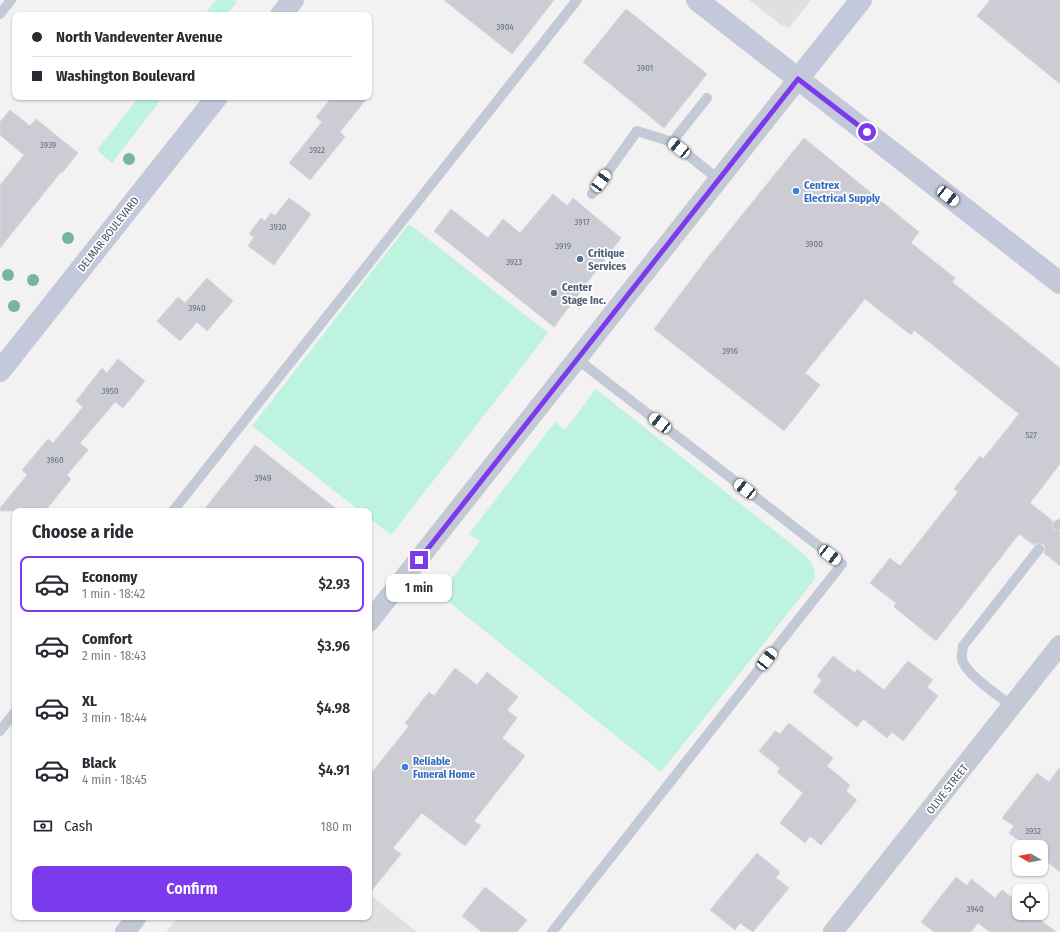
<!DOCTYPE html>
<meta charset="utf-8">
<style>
body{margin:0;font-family:"Fira Sans Condensed",sans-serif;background:#f7f7f7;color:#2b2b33;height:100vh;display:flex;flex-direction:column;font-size:15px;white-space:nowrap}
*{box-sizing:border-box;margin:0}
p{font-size:13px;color:#7c7c81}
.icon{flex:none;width:22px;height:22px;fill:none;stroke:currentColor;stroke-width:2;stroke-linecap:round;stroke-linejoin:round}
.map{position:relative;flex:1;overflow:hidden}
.sheet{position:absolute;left:12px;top:508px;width:360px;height:412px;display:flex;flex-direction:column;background:#fff;border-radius:8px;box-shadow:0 1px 3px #0004}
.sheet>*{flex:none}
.hud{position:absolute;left:12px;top:12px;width:360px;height:88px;border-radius:8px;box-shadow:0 1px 3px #0004;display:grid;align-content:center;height:88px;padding:0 20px;background:#fff}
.needle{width:26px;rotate:279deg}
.controls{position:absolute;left:1012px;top:840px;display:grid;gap:8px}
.controls a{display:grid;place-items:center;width:36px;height:36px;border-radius:8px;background:#fff;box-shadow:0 1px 3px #0004;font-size:20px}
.end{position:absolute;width:18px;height:18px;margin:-9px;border:5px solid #7c3aed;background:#fff;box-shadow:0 0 0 2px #fff}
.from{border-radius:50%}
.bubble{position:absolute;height:28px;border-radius:8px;background:#fff;box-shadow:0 1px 3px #0004;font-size:13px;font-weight:600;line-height:28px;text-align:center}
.car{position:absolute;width:12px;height:24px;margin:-12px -6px;border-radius:5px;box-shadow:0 0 3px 1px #0007;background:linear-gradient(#fff 24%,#345 0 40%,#fff 0 76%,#345 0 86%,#fff 0)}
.hud b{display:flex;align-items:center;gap:14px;height:38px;font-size:15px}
.hud b+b{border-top:1px solid #e1e1e2}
.hud i{width:10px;height:10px;background:#2b2b33}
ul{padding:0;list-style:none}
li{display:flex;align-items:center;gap:12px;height:56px;margin:0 8px 6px;padding:0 12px;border:2px solid transparent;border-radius:8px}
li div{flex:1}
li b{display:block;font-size:15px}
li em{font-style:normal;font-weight:600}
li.on{border-color:#7c3aed}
li>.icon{width:36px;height:36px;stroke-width:1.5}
h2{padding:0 20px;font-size:18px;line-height:48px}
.pay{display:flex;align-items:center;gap:10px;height:44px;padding:0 20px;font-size:15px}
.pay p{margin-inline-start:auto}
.primary-button{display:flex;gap:8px;margin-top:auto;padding:8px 20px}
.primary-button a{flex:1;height:46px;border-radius:8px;background:#7c3aed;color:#fff;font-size:16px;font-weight:600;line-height:46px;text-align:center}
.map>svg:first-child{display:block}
.education{fill:#e2dfe0}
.green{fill:#bef3df}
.building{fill:#cbccd4;stroke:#d5d5dd}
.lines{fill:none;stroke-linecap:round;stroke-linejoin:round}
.service{stroke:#c4c9d6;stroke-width:10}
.minor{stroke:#c4c9d6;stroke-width:20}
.secondary{stroke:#c3c9db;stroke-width:22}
.tree{fill:#77b4a4}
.route{stroke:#7c3aed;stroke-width:5}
.shop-dot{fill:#3f7fe0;stroke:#fff;stroke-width:1.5}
.service-dot{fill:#5c6f8a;stroke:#fff;stroke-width:1.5}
.labels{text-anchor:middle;stroke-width:3.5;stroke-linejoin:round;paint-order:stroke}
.number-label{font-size:9px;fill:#686e7d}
.shop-label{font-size:11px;font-weight:bold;fill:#366cbe;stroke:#fff;text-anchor:start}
.street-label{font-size:11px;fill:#474f60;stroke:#fff}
.service-label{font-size:11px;font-weight:bold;fill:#4e5e75;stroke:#fff;text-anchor:start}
</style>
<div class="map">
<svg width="1060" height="932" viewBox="0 0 1060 932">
<rect width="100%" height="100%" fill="#f3f1f1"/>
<path class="education" d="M749 0H811L789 28 780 24Z
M369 894 417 932H166L178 917H369Z"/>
<path class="green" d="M216 0H234L237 2 227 15H204Z
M139 97H163L112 163 97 150Z
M409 224 548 333 391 535 369 518V511H360L252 426Z
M596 389 805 555C812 563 815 568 815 579L661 772 440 595 480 541 469 534 555 422 565 430Z"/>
<path class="building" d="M444 0H554L512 54Z
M990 0H1060V84L977 16Z
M626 9 707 74 664 128 583 62Z
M332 97H368L340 132 345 137 310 180 289 163 322 122 316 117Z
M10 110 30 126 36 119 78 153 62 173 61 172 0 248V185L24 155 0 135V122Z
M804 138 919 232 911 243 955 278 952 282 1060 368V464L1030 503 1053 521 1052 525 1054 530 1060 531V566L1044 553 1045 547 1043 544 1037 543 1034 545 1019 534 936 641 894 607 896 603 870 583 890 558 900 566 958 492 954 489 980 456 983 459 1019 414 914 330 911 335 865 299 805 373 820 385 784 431 654 329 709 256Z
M553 194 567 206 573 198 621 238 554 327 434 231 451 209 488 238 503 219 520 233Z
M289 198 311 214 274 265 248 246 254 237 249 234 261 218 265 221 271 213 275 216Z
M207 278 233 301 207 331 197 322 180 341 157 321 178 297 185 303Z
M118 359 145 381 123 408 115 402 80 443 88 450 67 475 71 479 45 511H0V508L27 475 22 470 48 439 53 443 83 407 76 401 102 368 107 373Z
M255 445 339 511H203Z
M833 656 855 673 857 669 884 690 908 661 933 680 927 687 938 696 903 741 892 732 887 738 863 719 857 727 813 692 822 680 817 676Z
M455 668 477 685 487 672 518 697 507 710 517 718 502 738 525 756 474 821 481 826 465 846 422 813 393 848 401 854 369 894V776L409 726 405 723 429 692 434 696Z
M789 723 833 758 827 766 850 785 846 791 857 800 821 845 810 836 805 843 780 823 803 793 777 772 780 768 759 751 775 731 780 734Z
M1060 767V872L1041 857V847H1028L1009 833 1014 826 1002 818 1037 773 1049 782Z
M757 853 780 872 776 878 789 888 753 932 740 923 735 930 710 910Z
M956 877 967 886 971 879 995 898 1002 890 1019 903V913H1032L1056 932H990L978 923 971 932H934L921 922Z
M485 887 527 920 517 932H482L462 916Z"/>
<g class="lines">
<path class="service" d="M0 14 11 0
M707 98 672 142 719 180
M592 194 637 131 672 142
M173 511 577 0
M1058 525 1060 524
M1012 706C999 696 965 674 962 659 961 655 963 650 963 646L1039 549
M0 731 15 712
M552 932 842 564 577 359"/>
<path class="minor" d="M369 622 798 79
M125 932 137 917
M833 932 1060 645"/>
<path class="secondary" d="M697 0 1060 283
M281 15 293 0
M798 79 861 0
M0 371 217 97"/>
</g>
<g class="tree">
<circle cx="129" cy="159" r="6"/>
<circle cx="68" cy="238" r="6"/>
<circle cx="8" cy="275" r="6"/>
<circle cx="33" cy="280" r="6"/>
<circle cx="14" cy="306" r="6"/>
</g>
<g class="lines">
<path class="route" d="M419 560 798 79 867 132"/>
</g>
<g class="shop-dot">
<circle cx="796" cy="191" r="4"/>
<circle cx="405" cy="767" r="4"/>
</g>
<g class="service-dot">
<circle cx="580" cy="259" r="4"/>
<circle cx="554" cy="293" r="4"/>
</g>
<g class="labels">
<g class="number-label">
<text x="505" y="30">3904</text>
<text x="645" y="71">3901</text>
<text x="48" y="148">3939</text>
<text x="317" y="153">3922</text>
<text x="582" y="225">3917</text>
<text x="278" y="230">3930</text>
<text x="814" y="247">3900</text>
<text x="563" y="249">3919</text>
<text x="514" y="265">3923</text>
<text x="197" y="311">3940</text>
<text x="730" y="354">3916</text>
<text x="110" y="394">3950</text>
<text x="1031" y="438">527</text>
<text x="55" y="463">3960</text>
<text x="263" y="481">3949</text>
<text x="1033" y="834">3932</text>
<text x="975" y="912">3940</text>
</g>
<g class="shop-label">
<text x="804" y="189">Centrex<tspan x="804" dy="13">Electrical Supply</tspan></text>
<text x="413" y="765">Reliable<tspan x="413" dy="13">Funeral Home</tspan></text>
</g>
<g class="street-label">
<text transform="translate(108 234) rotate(-52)" y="4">DELMAR BOULEVARD</text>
<text transform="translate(947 789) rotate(-52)" y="4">OLIVE STREET</text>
</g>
<g class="service-label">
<text x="588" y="257">Critique<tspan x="588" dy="13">Services</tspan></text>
<text x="562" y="291">Center<tspan x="562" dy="13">Stage Inc.</tspan></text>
</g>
</g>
</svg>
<div class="controls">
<a><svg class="needle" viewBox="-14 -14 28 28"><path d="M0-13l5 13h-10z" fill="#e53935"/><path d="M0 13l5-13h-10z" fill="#7c7c81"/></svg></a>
<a><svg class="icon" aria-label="locate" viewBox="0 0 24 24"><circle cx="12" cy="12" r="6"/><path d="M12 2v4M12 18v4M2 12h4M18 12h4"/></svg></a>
</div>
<i class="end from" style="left:867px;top:132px"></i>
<i class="end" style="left:419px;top:560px"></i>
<div class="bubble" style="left:386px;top:574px;width:66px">1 min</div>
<i class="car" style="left:679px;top:148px;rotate:309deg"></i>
<i class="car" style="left:601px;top:181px;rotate:36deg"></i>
<i class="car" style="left:948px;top:196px;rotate:128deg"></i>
<i class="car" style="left:660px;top:423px;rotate:308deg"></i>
<i class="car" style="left:745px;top:489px;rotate:308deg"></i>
<i class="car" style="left:830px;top:555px;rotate:128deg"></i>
<i class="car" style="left:767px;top:659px;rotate:38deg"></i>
<div class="hud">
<b><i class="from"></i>North Vandeventer Avenue</b>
<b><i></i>Washington Boulevard</b>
</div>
<section class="sheet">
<h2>Choose a ride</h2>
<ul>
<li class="on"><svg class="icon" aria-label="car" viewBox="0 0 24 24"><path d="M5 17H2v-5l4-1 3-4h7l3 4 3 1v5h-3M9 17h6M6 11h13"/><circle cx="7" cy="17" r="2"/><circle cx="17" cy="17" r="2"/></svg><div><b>Economy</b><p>1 min · 18:42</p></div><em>$2.93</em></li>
<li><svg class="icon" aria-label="car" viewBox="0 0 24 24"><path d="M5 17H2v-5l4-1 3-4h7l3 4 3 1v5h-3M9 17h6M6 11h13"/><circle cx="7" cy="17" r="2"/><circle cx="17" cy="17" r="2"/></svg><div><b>Comfort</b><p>2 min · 18:43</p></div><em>$3.96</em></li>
<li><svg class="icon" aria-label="car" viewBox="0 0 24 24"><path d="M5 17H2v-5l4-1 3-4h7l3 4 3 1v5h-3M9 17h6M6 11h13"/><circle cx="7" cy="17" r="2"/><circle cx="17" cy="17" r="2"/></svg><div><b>XL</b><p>3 min · 18:44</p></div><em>$4.98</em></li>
<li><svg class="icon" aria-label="car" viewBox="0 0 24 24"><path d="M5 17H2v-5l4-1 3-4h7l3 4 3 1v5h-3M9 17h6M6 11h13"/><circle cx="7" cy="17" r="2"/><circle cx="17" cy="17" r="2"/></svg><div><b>Black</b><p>4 min · 18:45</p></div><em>$4.91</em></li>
</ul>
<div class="pay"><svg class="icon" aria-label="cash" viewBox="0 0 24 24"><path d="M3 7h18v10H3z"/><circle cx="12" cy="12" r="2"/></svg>Cash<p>180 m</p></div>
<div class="primary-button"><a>Confirm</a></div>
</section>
</div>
